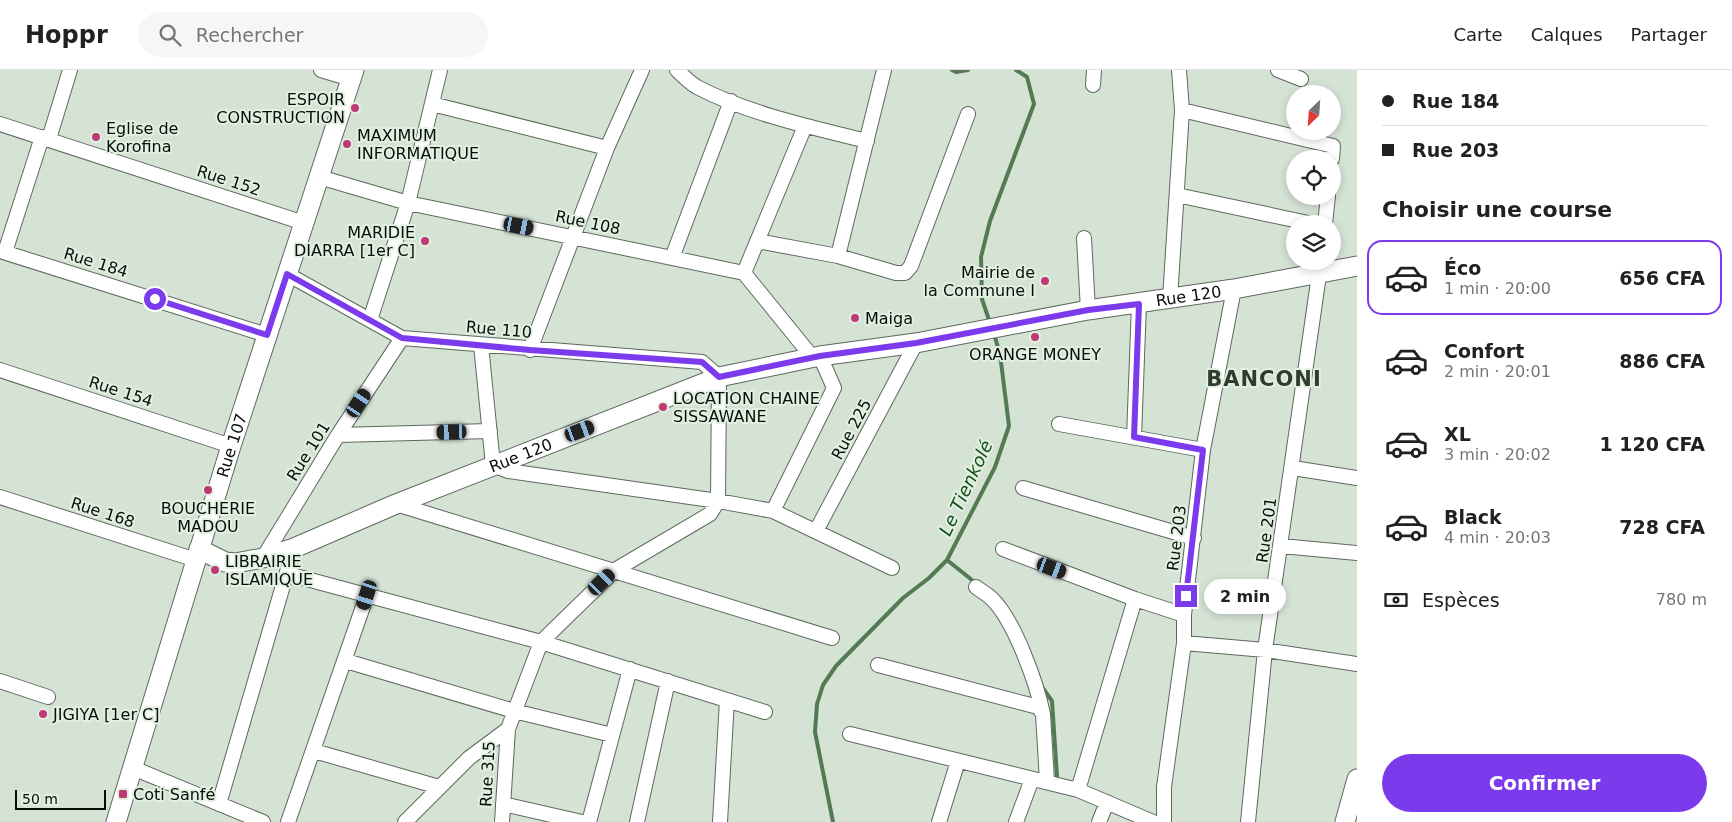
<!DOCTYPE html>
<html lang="fr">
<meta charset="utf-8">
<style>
body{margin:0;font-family:"DejaVu Sans",sans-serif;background:#f6f6f6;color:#202124;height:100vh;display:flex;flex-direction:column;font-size:19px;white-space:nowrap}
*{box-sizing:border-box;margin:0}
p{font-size:16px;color:#757577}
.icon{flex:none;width:28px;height:28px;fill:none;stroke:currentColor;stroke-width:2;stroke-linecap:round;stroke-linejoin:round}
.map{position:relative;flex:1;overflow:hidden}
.drawer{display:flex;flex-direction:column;background:#fff;width:375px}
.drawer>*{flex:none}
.banner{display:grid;align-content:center;height:110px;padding:0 25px;background:#fff}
.needle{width:32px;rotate:205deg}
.fabs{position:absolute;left:1286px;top:15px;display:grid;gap:10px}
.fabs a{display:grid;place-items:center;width:55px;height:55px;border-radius:50%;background:#fff;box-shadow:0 2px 8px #0003;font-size:25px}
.scale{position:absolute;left:15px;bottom:12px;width:91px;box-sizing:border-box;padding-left:5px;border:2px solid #090d09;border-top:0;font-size:14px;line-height:18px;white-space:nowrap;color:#090d09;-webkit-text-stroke:4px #e2f0e2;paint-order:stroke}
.end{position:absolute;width:22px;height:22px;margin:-11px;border:6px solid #7c3aed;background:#fff;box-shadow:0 0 0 2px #fff}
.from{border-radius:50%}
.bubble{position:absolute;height:35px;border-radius:18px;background:#fff;box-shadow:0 2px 8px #0003;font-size:16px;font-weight:700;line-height:35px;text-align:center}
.car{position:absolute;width:15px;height:30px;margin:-15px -8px;border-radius:6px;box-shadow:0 0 4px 1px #0007;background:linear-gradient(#222 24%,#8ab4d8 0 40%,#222 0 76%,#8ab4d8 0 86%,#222 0)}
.banner b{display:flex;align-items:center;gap:18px;height:48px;font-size:19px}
.banner b+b{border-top:1px solid #e0e0e0}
.banner i{width:12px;height:12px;background:#202124}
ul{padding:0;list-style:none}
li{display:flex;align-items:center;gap:15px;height:75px;margin:0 10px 8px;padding:0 15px;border:2px solid transparent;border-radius:15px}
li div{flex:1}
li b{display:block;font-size:19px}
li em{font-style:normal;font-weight:700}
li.active{border-color:#7c3aed}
li>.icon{width:45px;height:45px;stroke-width:1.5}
h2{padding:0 25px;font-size:22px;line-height:60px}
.pay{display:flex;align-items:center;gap:12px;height:55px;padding:0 25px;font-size:19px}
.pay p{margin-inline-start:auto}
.cta{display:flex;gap:10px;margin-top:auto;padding:10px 25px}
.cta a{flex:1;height:58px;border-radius:30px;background:#7c3aed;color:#fff;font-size:20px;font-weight:700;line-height:58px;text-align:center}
header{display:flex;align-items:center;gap:30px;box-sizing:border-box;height:70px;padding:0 25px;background:#fff;border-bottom:1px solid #e0e0e0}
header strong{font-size:24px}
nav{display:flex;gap:28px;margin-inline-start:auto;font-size:18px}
.search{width:350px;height:45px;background:#f6f6f6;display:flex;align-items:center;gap:12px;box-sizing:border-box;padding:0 18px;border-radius:28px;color:#757577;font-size:19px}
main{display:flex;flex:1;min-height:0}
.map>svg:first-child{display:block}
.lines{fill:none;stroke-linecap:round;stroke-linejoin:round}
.stream{stroke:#547a53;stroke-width:4}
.street-casing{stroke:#5d695d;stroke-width:16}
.secondary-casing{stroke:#5d695d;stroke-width:21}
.street{stroke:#fff;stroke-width:14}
.secondary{stroke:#fff;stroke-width:19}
.route{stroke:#7c3aed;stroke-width:6}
.poi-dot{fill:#c03977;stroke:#e2f0e2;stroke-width:2}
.labels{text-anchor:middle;stroke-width:4;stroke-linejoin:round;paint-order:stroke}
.poi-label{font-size:16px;fill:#090d09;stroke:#e2f0e2;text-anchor:start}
.street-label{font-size:16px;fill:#090d09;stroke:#e2f0e2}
.water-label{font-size:18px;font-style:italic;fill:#174f1b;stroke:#e2f0e2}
.district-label{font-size:21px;font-weight:bold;letter-spacing:1px;fill:#313c31;stroke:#e2f0e2}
</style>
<header>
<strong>Hoppr</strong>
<div class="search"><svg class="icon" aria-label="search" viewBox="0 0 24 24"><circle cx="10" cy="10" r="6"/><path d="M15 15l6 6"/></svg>Rechercher</div>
<nav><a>Carte</a><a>Calques</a><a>Partager</a></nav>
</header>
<main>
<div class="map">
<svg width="1357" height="752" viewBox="0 0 1357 752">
<rect width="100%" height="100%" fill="#d5e3d5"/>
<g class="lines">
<path class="stream" d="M952 0 956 2 968 0
M990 253 982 229 981 187 990 151 1034 34 1027 7 1016 0
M947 490 977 514
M1042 617 1052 631 1057 706
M833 752 815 662 817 634 823 615 836 596 903 528 929 508 947 490 995 397 1009 356 1000 284 994 264"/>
<defs>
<path id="street" d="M321 0 351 9
M677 0C683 6 690 13 697 17 746 43 814 58 867 71
M1278 0 1301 9
M1093 15 1094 0
M432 34 607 78
M1182 40 1333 76 1332 89
M0 54 304 153
M49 69 70 0
M319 107 408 133 744 203 813 288
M1177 125 1313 154
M1325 154 1328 126
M1084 168 1088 240
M757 171 838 186 896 203H905L911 196 968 44
M0 181 267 265
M5 182 42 67
M838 186 884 0
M672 188 731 31
M744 203 805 56
M287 204 402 268 702 292 719 307 718 431 508 401 493 395 481 275
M1170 229 1182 40 1179 0
M370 250 408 133 440 0
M530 280 607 78 642 0
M0 300 231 376
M1059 354 1203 380
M338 365 490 361
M1134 367 1139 234
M1293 398 1357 408
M1023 418 1194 468
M0 427 196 490
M396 434 832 568
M773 441 834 318 820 286
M816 461 916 273
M1281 476 1357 483
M1003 479 1135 529 1184 545
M263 488 338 365 402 268
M288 504 541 572 765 642
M976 517C981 521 987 524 991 528 1014 549 1037 614 1043 644
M1184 573 1265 580 1357 594
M346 591 514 641 612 665
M878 595 1038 637 1043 644 1047 711
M0 611 48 627
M850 664 1078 720 1153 752
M314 681 439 717
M133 698 263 752
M1078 720 1135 529
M219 734 294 478
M503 734 582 752
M288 752 367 525
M405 752 469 688 508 659 541 572 615 500 710 444 718 431 773 441 892 498
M502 752 508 659
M589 752 630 599
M637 752 668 611
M720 752 727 630
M939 752 958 691
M1016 752 1032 709
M1099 752 1107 732
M1164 752V717L1184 573V545L1203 380 1234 219
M1248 752 1265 580 1321 191"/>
<g id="secondary">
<path id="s1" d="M199 479 225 492 235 493 263 488 294 478 396 434 719 307 820 286 916 273 1088 240 1234 219 1357 196"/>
<path id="s2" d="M116 752 231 376 354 0"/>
<path d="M1345 752 1357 709"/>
</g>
</defs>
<use href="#street" class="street-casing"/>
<use href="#secondary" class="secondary-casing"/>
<use href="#street" class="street"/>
<use href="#secondary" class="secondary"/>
</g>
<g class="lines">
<path class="route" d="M155 229 267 265 287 204 402 268 530 280 702 292 719 307 820 286 916 273 1088 240 1139 234 1134 367 1203 380 1186 526"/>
</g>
<g class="poi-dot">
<circle cx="355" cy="38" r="5"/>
<circle cx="96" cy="67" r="5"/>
<circle cx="347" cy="74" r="5"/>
<circle cx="425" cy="171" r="5"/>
<circle cx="1045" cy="211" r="5"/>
<circle cx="855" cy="248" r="5"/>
<circle cx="1035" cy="267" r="5"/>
<circle cx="663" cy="337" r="5"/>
<circle cx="208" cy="420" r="5"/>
<circle cx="215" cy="500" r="5"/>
<circle cx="43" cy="644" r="5"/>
<rect x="118" y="719" width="10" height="10" rx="2.5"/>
</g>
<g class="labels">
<g class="poi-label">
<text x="345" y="35" text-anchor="end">ESPOIR<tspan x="345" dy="18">CONSTRUCTION</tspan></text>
<text x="106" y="64">Eglise de<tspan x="106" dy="18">Korofina</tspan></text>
<text x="357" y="71">MAXIMUM<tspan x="357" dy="18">INFORMATIQUE</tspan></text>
<text x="415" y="168" text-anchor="end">MARIDIE<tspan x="415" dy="18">DIARRA [1er C]</tspan></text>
<text x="1035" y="208" text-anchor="end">Mairie de<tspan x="1035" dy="18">la Commune I</tspan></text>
<text x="865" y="254">Maiga</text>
<text x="1035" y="290" text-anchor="middle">ORANGE MONEY</text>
<text x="673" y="334">LOCATION CHAINE<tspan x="673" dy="18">SISSAWANE</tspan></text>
<text x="208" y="444" text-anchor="middle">BOUCHERIE<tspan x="208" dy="18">MADOU</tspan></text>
<text x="225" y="497">LIBRAIRIE<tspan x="225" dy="18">ISLAMIQUE</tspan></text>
<text x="53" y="650">JIGIYA [1er C]</text>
<text x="133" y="730">Coti Sanfé</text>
</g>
<g class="street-label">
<text transform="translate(229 110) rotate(18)" y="6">Rue 152</text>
<text transform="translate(588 152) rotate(12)" y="6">Rue 108</text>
<text transform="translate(96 192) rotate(17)" y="6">Rue 184</text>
<text dy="6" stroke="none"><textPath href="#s1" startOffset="1035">Rue 120</textPath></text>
<text transform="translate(499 259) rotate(5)" y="6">Rue 110</text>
<text transform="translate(121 321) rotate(18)" y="6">Rue 154</text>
<text transform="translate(851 359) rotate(-62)" y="6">Rue 225</text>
<text dy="6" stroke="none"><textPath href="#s2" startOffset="394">Rue 107</textPath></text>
<text transform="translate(308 381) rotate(-58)" y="6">Rue 101</text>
<text dy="6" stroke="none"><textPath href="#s1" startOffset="345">Rue 120</textPath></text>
<text transform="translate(103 442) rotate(18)" y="6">Rue 168</text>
<text transform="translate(1266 460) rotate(-82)" y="6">Rue 201</text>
<text transform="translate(1176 468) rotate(-83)" y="6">Rue 203</text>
<text transform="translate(487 704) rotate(-87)" y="6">Rue 315</text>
</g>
<g class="water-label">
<text transform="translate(966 418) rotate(-65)" y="6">Le Tienkolé</text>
</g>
<g class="district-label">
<text x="1264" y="316">BANCONI</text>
</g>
</g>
</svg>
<div class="fabs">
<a><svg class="needle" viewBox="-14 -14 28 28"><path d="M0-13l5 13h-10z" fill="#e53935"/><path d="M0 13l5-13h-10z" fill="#757577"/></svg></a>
<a><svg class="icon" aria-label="locate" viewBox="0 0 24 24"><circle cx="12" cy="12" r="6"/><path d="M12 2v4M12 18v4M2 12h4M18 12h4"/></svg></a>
<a><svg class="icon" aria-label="layers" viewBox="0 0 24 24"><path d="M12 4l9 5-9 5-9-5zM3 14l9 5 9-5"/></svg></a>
</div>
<div class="scale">50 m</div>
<i class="end from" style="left:155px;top:229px"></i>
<i class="end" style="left:1186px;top:526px"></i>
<div class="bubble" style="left:1204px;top:509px;width:82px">2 min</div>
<i class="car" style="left:519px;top:156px;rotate:101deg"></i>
<i class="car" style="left:359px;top:333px;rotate:33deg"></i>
<i class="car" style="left:580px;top:361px;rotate:69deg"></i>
<i class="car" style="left:452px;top:362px;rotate:268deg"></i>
<i class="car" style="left:1052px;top:498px;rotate:111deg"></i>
<i class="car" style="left:602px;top:512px;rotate:46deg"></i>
<i class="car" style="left:367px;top:525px;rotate:198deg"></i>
</div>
<section class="drawer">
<div class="banner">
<b><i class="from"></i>Rue 184</b>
<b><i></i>Rue 203</b>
</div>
<h2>Choisir une course</h2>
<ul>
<li class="active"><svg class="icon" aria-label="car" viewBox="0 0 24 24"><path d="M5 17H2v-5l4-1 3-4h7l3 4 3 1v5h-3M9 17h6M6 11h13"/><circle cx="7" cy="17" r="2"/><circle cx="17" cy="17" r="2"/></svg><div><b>Éco</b><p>1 min · 20:00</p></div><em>656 CFA</em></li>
<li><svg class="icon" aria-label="car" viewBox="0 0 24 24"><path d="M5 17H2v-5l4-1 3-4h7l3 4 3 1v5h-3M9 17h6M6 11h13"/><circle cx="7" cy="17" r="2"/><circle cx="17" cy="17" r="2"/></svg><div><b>Confort</b><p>2 min · 20:01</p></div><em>886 CFA</em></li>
<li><svg class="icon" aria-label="car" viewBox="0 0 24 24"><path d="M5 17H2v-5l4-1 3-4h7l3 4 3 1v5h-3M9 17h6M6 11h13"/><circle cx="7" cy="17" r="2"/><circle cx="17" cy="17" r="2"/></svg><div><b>XL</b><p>3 min · 20:02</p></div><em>1 120 CFA</em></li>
<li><svg class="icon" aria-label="car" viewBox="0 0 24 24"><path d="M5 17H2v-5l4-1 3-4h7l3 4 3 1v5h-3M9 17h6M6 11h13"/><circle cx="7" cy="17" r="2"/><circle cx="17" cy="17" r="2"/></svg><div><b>Black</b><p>4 min · 20:03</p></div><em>728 CFA</em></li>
</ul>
<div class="pay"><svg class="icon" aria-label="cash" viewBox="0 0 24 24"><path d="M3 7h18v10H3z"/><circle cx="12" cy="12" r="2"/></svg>Espèces<p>780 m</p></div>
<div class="cta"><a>Confirmer</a></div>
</section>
</main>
